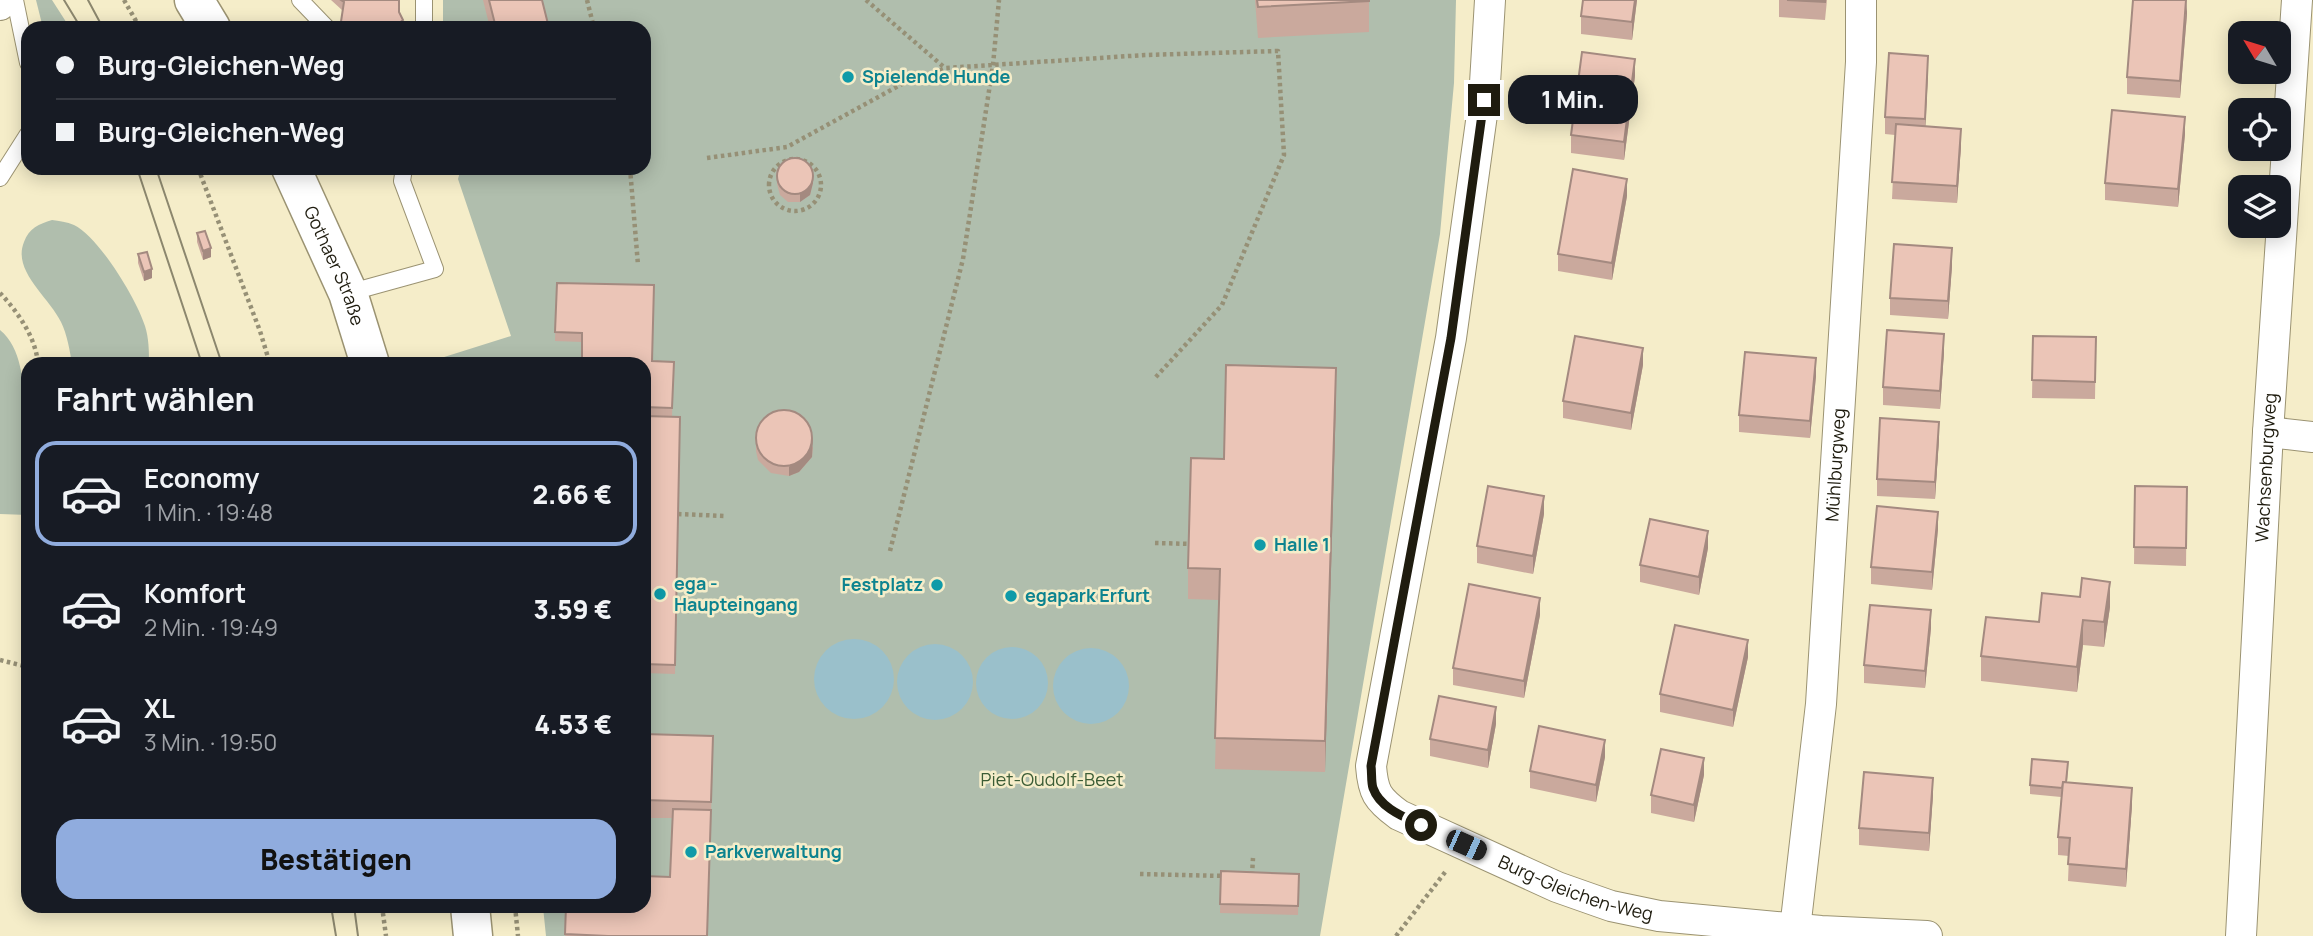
<!DOCTYPE html>
<html lang="de">
<meta charset="utf-8">
<style>
body{margin:0;font-family:Manrope,sans-serif;background:#20242c;color:#f1f3f6;height:100vh;display:flex;flex-direction:column;font-size:26px;white-space:nowrap}
*{box-sizing:border-box;margin:0}
p{font-size:23px;color:#9ea1a6}
.icon{flex:none;width:38px;height:38px;fill:none;stroke:currentColor;stroke-width:2;stroke-linecap:round;stroke-linejoin:round}
.map{position:relative;flex:1;overflow:hidden}
.sheet{position:absolute;left:21px;top:357px;width:630px;height:556px;display:flex;flex-direction:column;background:#171b24;border-radius:21px;box-shadow:0 4px 18px #0003}
.sheet>*{flex:none}
.hud{position:absolute;left:21px;top:21px;width:630px;height:154px;border-radius:21px;box-shadow:0 4px 18px #0003;display:grid;align-content:center;height:154px;padding:0 35px;background:#171b24}
.needle{width:46px;rotate:308deg}
.controls{position:absolute;left:2228px;top:21px;display:grid;gap:14px}
.controls a{display:grid;place-items:center;width:63px;height:63px;border-radius:14px;background:#171b24;box-shadow:0 4px 18px #0003;font-size:35px}
.end{position:absolute;width:32px;height:32px;margin:-16px;border:9px solid #1f1c0f;background:#fff;box-shadow:0 0 0 4px #fff}
.from{border-radius:50%}
.bubble{position:absolute;height:49px;border-radius:21px;background:#171b24;box-shadow:0 4px 18px #0003;font-size:23px;font-weight:800;line-height:49px;text-align:center}
.car{position:absolute;width:21px;height:42px;margin:-21px -10px;border-radius:9px;box-shadow:0 0 5px 2px #0007;background:linear-gradient(#222 24%,#8ab4d8 0 40%,#222 0 76%,#8ab4d8 0 86%,#222 0)}
.hud b{display:flex;align-items:center;gap:24px;height:66px;font-size:26px}
.hud b+b{border-top:2px solid #363941}
.hud i{width:18px;height:18px;background:#f1f3f6}
ul{padding:0;list-style:none}
li{display:flex;align-items:center;gap:21px;height:105px;margin:0 14px 10px;padding:0 21px;border:4px solid transparent;border-radius:21px}
li div{flex:1}
li b{display:block;font-size:26px}
li em{font-style:normal;font-weight:800}
li.active{border-color:#90acde}
li>.icon{width:63px;height:63px;stroke-width:1.5}
h2{padding:0 35px;font-size:32px;line-height:84px}
.primary-button{display:flex;gap:14px;margin-top:auto;padding:14px 35px}
.primary-button a{flex:1;height:80px;border-radius:21px;background:#90acde;color:#111;font-size:28px;font-weight:800;line-height:80px;text-align:center}
.map>svg:first-child{display:block}
.green{fill:#b0bead}
.water{fill:#9ac0cb}
.lines{fill:none;stroke-linecap:round;stroke-linejoin:round}
.lane-casing{stroke:#9b9372;stroke-width:18}
.street-casing{stroke:#9b9372;stroke-width:32}
.secondary-casing{stroke:#9b9372;stroke-width:41}
.path{stroke:#969076;stroke-width:4.5;stroke-dasharray:3.5 3.5;stroke-linecap:butt}
.lane{stroke:#fff;stroke-width:16}
.street{stroke:#fff;stroke-width:30}
.secondary{stroke:#fff;stroke-width:38}
.tram{stroke:#8c876e;stroke-width:2}
.wall{fill:#caa99d}
.shaded-wall{fill:#a48a80}
.building{fill:#ebc5b7;stroke:#a48a80;stroke-width:2}
.route{stroke:#1f1c0f;stroke-width:9}
.culture-dot{fill:#0f9aa8;stroke:#f5edc9;stroke-width:2.5}
.labels{text-anchor:middle;stroke-width:5;stroke-linejoin:round;paint-order:stroke}
.culture-label{font-size:18px;font-weight:bold;fill:#0d838f;stroke:#f5edc9;text-anchor:start}
.street-label{font-size:18px;fill:#1f1c0f;stroke:#f5edc9}
.park-label{font-size:18px;fill:#3b5c35;stroke:#f5edc9}
</style>
<div class="map">
<svg width="2313" height="936" viewBox="0 0 2313 936">
<rect width="100%" height="100%" fill="#f5edc9"/>
<path class="green" d="M36 0H52L70 28H43Z
M443 0H1456L1454 83 1440 234 1320 936H546L543 907 644 906V364H422L511 336 458 179 461 168H644V28H443Z
M52 220C59 221 67 222 74 225 99 237 137 300 145 326 149 339 149 351 149 364H72C70 351 67 334 61 322 49 297 12 271 24 242 29 228 39 224 52 220Z
M0 330C22 348 23 383 26 410H28V515L0 514Z"/>
<path class="water" d="M814 679a40 40 0 1 1 80 0a40 40 0 1 1-80 0Z
M897 682a38 38 0 1 1 76 0a38 38 0 1 1-76 0Z
M976 683a36 36 0 1 1 72 0a36 36 0 1 1-72 0Z
M1053 686a38 38 0 1 1 76 0a38 38 0 1 1-76 0Z"/>
<g class="lines">
<defs>
<path id="lane" d="M15 0 28 63
M300 0 327 28
M424 0V28
M0 178 28 134
M348 293 435 269 402 181 404 168"/>
<g id="street">
<path id="s1" d="M1490 0 1484 100 1451 338 1371 766C1373 792 1377 799 1399 815L1557 887 1611 906 1659 916 1821 931 1927 936"/>
<path d="M0 5 3 0"/>
<path d="M2268 432 2313 437"/>
<path id="s2" d="M1795 929 1821 704 1861 62V0"/>
<path id="s3" d="M2241 936 2268 432 2297 0"/>
</g>
<g id="secondary">
<path d="M194 0 211 28"/>
<path id="s4" d="M291 168 348 293 370 364"/>
<path d="M470 906 473 936"/>
</g>
</defs>
<use href="#lane" class="lane-casing"/>
<use href="#street" class="street-casing"/>
<use href="#secondary" class="secondary-casing"/>
<path class="path" d="M124 0 140 28
M587 0 594 28
M866 0 945 68
M707 158 787 147 902 84 946 68 1145 55 1278 51 1284 155 1222 305 1155 378
M769 185a26 26 0 1 1 52 0a26 26 0 1 1-52 0Z
M198 168 260 331 270 364
M630 168 638 265
M0 293C18 312 36 338 38 364
M460 364V361H472L473 364
M678 514 724 516
M1155 543 1193 544
M890 551 963 259 993 65 999 0
M0 660 28 667
M1140 874 1226 876
M1252 875 1253 858
M382 906 386 936
M515 906 518 936
M1396 936 1446 871"/>
<use href="#lane" class="lane"/>
<use href="#street" class="street"/>
<use href="#secondary" class="secondary"/>
<path class="tram" d="M64 0 81 28
M88 0 103 28
M137 168 202 364
M156 168 222 364
M331 906 336 936
M354 906 358 936"/>
</g>
<path class="wall" d="M331 0H399V12L403 28 342 10Z
M483 0H542L549 28H490Z
M1255 0H1369V32L1258 38Z
M1583 0H1637L1632 40 1581 34V16Z
M1779 0H1827L1825 20 1779 17Z
M2187 14 2180 98 2127 94V77Z
M1928 73 1925 126 1961 146 1957 203 1892 199 1895 135 1885 134V117Z
M1635 76 1624 160 1571 153V135Z
M2185 134 2178 207 2105 200V183Z
M777 175 813 183 810 195 800 202H788L780 195 777 184Z
M1627 196 1612 280 1558 271V254Z
M197 233 211 257 203 260 197 242Z
M138 254 152 278 144 281 138 263Z
M1952 266 1948 319 1890 315V298Z
M557 283 652 361 674 362 672 417 644 416V364L582 342 555 341Z
M2033 336 2096 337 2095 399 2032 398Z
M1944 352 1940 409 1883 405V387Z
M1643 365 1631 430 1563 418V401Z
M1816 376 1810 438 1739 432V415Z
M1336 399 1325 772 1215 769 1219 600 1188 599V568L1224 459Z
M644 416 680 417 675 674 644 673Z
M1939 439 1935 499 1877 496V479Z
M756 442 813 447 812 457 799 472 789 476 771 473 758 460 756 451Z
M2135 486 2187 487 2186 566 2134 564Z
M1544 514 1533 574 1477 563V546Z
M1938 529 1932 590 1871 584V567Z
M1708 548 1699 595 1640 582V565Z
M2110 607 2104 647 2083 645 2077 692 1981 681V656L2039 622Z
M1540 615 1524 698 1453 685V668Z
M1931 628 1925 688 1864 683V665Z
M1748 657 1733 727 1660 712V694Z
M1496 724 1488 768 1430 756V739Z
M644 734 713 754 707 936H565L566 906 670 877 673 818H644Z
M1605 757 1596 802 1530 788V771Z
M2068 771 2067 782 2132 805 2126 887 2068 881 2069 856 2058 855V837L2061 797 2030 794V785Z
M1704 775 1694 822 1651 813V795Z
M1933 795 1929 851 1859 845V828Z
M1221 871 1299 874 1298 915 1220 913Z"/>
<path class="shaded-wall" d="M1635 0H1637L1632 40V22Z
M2187 0V14L2180 98V81Z
M403 20V28H393Z
M1928 56V73L1925 136V119Z
M1635 59V76L1624 160V142Z
M2185 117V134L2178 207V189Z
M1961 129V146L1957 203V186Z
M813 174V183L810 195 800 202V193Z
M1627 179V196L1612 280V263Z
M211 248V257L203 260V251Z
M1952 248V266L1948 319V301Z
M152 269V278L144 281V272Z
M1944 334V352L1940 409V391Z
M1643 348V365L1631 430V413Z
M1816 358V376L1810 438V421Z
M1336 368V399L1325 772V741Z
M1939 422V439L1935 499V482Z
M813 438 812 457 799 472 789 476V467Z
M1544 496V514L1533 574V556Z
M1938 512V529L1932 590V572Z
M1708 531V548L1699 595V577Z
M2110 582V607L2104 647V622Z
M1540 598V615L1524 698V681Z
M1931 610V628L1925 688V671Z
M2083 620V645L2077 692V667Z
M1748 640V657L1733 727V710Z
M1496 707V724L1488 768V750Z
M1605 740V757L1596 802V785Z
M1704 758V775L1694 822V805Z
M1933 778V795L1929 851V833Z
M2132 788V805L2126 887V869Z"/>
<path class="building" d="M341 0H399V12L403 20 393 28H340L344 2Z
M489 0H542L549 28H496Z
M1257 0H1369V1L1258 7Z
M1583 0H1635L1632 22 1581 16Z
M1787 0H1825V2Z
M2133 0H2186L2180 81 2127 77Z
M1582 52 1635 59 1624 142 1571 135Z
M1889 53 1928 56 1925 119 1885 117Z
M2112 110 2185 117 2178 189 2105 183Z
M1896 124 1961 129 1957 186 1892 182Z
M777 176a18 18 0 1 1 36 0a18 18 0 1 1-36 0Z
M1573 169 1627 179 1612 263 1558 254Z
M205 231 211 248 203 251 197 233Z
M1894 244 1952 248 1948 301 1890 298Z
M147 252 152 269 144 272 138 254Z
M557 283 654 285 652 361 674 362 672 408 644 407V364H582V333L555 332Z
M1887 330 1944 334 1940 391 1883 387Z
M1575 336 1643 348 1631 413 1563 401Z
M2033 336 2096 337 2095 382 2032 380Z
M1745 352 1816 358 1810 421 1739 415Z
M1226 365 1336 368 1325 741 1215 738 1220 569 1188 568 1191 458 1224 459Z
M756 438a28 28 0 1 1 56 0a28 28 0 1 1-56 0Z
M644 416 680 417 675 665 644 664Z
M1880 418 1939 422 1935 482 1877 479Z
M1488 486 1544 496 1533 556 1477 546Z
M2135 486 2187 487 2186 548 2134 547Z
M1877 506 1938 512 1932 572 1871 567Z
M1650 519 1708 531 1699 577 1640 565Z
M2082 578 2110 582 2104 622 2083 620 2077 667 1981 656 1986 617 2039 622 2042 593 2080 597Z
M1469 584 1540 598 1524 681 1453 668Z
M1870 605 1931 610 1925 671 1864 665Z
M1675 625 1748 640 1733 710 1660 694Z
M1439 696 1496 707 1488 750 1430 739Z
M1539 726 1605 740 1596 785 1530 771Z
M644 734 713 736 711 802 644 800Z
M1661 749 1704 758 1694 805 1651 795Z
M2032 759 2068 762 2066 782H2063L2062 788 2030 785Z
M1864 772 1933 778 1929 833 1859 828Z
M2063 782 2132 788 2126 869 2068 864 2070 838 2058 837Z
M673 809 711 810 707 936H608L565 934 566 906H644V876L670 877Z
M1221 871 1299 874 1298 906 1220 904Z"/>
<g class="lines">
<path class="route" d="M1421 825C1404 817 1380 808 1373 788 1371 782 1372 773 1371 766L1451 338 1484 100"/>
</g>
<g class="culture-dot">
<circle cx="848" cy="77" r="7"/>
<circle cx="1260" cy="545" r="7"/>
<circle cx="937" cy="585" r="7"/>
<circle cx="660" cy="594" r="7"/>
<circle cx="1011" cy="596" r="7"/>
<circle cx="691" cy="852" r="7"/>
</g>
<g class="labels">
<g class="culture-label">
<text x="862" y="83">Spielende Hunde</text>
<text x="1274" y="551">Halle 1</text>
<text x="674" y="590">ega -<tspan x="674" dy="21">Haupteingang</tspan></text>
<text x="923" y="591" text-anchor="end">Festplatz</text>
<text x="1025" y="602">egapark Erfurt</text>
<text x="705" y="858">Parkverwaltung</text>
</g>
<g class="street-label">
<text dy="6" stroke="none"><textPath href="#s4" startOffset="107">Gothaer Straße</textPath></text>
<text dy="6" stroke="none"><textPath href="#s2" startOffset="466">Mühlburgweg</textPath></text>
<text dy="6" stroke="none"><textPath href="#s3" startOffset="469">Wachsenburgweg</textPath></text>
<text dy="6" stroke="none"><textPath href="#s1" startOffset="1027">Burg-Gleichen-Weg</textPath></text>
</g>
<g class="park-label">
<text x="1052" y="786">Piet-Oudolf-Beet</text>
</g>
</g>
</svg>
<div class="controls">
<a><svg class="needle" viewBox="-14 -14 28 28"><path d="M0-13l5 13h-10z" fill="#e53935"/><path d="M0 13l5-13h-10z" fill="#9ea1a6"/></svg></a>
<a><svg class="icon" aria-label="locate" viewBox="0 0 24 24"><circle cx="12" cy="12" r="6"/><path d="M12 2v4M12 18v4M2 12h4M18 12h4"/></svg></a>
<a><svg class="icon" aria-label="layers" viewBox="0 0 24 24"><path d="M12 4l9 5-9 5-9-5zM3 14l9 5 9-5"/></svg></a>
</div>
<i class="end from" style="left:1421px;top:825px"></i>
<i class="end" style="left:1484px;top:100px"></i>
<div class="bubble" style="left:1508px;top:75px;width:130px">1 Min.</div>
<i class="car" style="left:1466px;top:845px;rotate:114deg"></i>
<div class="hud">
<b><i class="from"></i>Burg-Gleichen-Weg</b>
<b><i></i>Burg-Gleichen-Weg</b>
</div>
<section class="sheet">
<h2>Fahrt wählen</h2>
<ul>
<li class="active"><svg class="icon" aria-label="car" viewBox="0 0 24 24"><path d="M5 17H2v-5l4-1 3-4h7l3 4 3 1v5h-3M9 17h6M6 11h13"/><circle cx="7" cy="17" r="2"/><circle cx="17" cy="17" r="2"/></svg><div><b>Economy</b><p>1 Min. · 19:48</p></div><em>2.66 €</em></li>
<li><svg class="icon" aria-label="car" viewBox="0 0 24 24"><path d="M5 17H2v-5l4-1 3-4h7l3 4 3 1v5h-3M9 17h6M6 11h13"/><circle cx="7" cy="17" r="2"/><circle cx="17" cy="17" r="2"/></svg><div><b>Komfort</b><p>2 Min. · 19:49</p></div><em>3.59 €</em></li>
<li><svg class="icon" aria-label="car" viewBox="0 0 24 24"><path d="M5 17H2v-5l4-1 3-4h7l3 4 3 1v5h-3M9 17h6M6 11h13"/><circle cx="7" cy="17" r="2"/><circle cx="17" cy="17" r="2"/></svg><div><b>XL</b><p>3 Min. · 19:50</p></div><em>4.53 €</em></li>
</ul>
<div class="primary-button"><a>Bestätigen</a></div>
</section>
</div>
